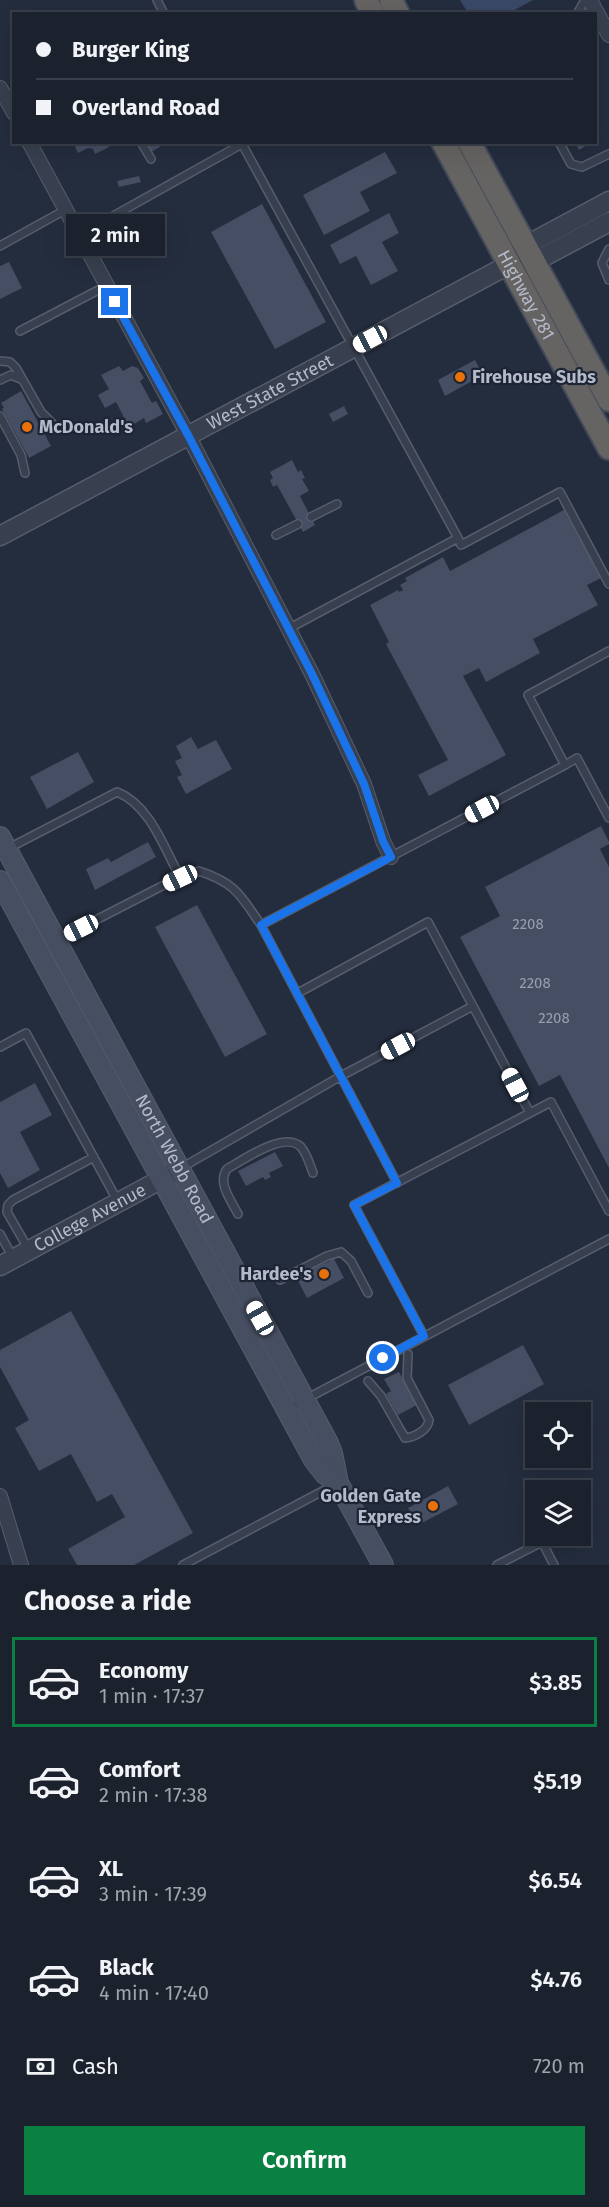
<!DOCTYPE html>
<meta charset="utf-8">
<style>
body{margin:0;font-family:"Fira Sans",sans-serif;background:#282f3a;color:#f1f3f6;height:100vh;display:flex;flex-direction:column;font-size:22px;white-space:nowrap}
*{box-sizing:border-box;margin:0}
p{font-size:20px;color:#a0a4aa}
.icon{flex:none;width:33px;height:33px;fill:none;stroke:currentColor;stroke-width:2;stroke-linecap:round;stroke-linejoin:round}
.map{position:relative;height:1565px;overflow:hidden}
.drawer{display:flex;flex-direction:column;background:#1b222e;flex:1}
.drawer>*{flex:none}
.hud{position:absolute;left:12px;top:12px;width:585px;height:132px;border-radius:0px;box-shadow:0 6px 24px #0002,0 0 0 2px #393f4a;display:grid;align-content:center;height:132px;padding:0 24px;background:#1b222e}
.controls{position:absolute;left:525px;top:1402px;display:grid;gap:12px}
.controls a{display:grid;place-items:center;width:66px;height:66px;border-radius:0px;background:#1b222e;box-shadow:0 6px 24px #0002,0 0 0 2px #393f4a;font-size:30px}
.end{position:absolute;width:27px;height:27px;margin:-14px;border:8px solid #1a73e8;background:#fff;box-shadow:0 0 0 3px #fff}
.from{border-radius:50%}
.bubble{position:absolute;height:42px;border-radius:0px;background:#1b222e;box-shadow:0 6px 24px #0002,0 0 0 2px #393f4a;font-size:20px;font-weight:600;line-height:42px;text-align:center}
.car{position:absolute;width:18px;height:36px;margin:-18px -9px;border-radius:8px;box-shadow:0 0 4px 2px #0007;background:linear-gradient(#fff 24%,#345 0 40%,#fff 0 76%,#345 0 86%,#fff 0)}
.hud b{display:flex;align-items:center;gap:21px;height:57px;font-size:22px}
.hud b+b{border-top:2px solid #393f4a}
.hud i{width:15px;height:15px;background:#f1f3f6}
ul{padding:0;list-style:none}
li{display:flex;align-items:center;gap:18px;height:90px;margin:0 12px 9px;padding:0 12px;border:3px solid transparent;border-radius:0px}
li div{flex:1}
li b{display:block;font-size:22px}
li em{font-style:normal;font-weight:600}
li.on{border-color:#0b8043}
li>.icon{width:54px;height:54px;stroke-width:1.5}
h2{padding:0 24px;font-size:27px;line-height:72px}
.pay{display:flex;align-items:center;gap:15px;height:66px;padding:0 24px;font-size:22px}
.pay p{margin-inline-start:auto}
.cta{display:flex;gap:12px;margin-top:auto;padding:12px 24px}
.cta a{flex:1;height:69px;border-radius:0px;background:#0b8043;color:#fff;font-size:24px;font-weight:600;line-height:69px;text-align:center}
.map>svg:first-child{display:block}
.water{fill:#394967}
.building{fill:#454e62}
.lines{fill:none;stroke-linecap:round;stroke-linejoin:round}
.service-casing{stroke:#565d6c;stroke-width:10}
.minor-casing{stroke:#565d6c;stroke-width:16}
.tertiary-casing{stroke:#565d6c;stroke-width:21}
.secondary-casing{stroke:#565d6c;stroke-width:22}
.trunk-casing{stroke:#434a59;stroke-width:26}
.service{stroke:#383f4e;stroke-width:7}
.minor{stroke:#383f4e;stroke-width:14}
.tertiary{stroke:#383f4e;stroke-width:18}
.secondary{stroke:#464e61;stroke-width:20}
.trunk{stroke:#656462;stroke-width:22}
.route{stroke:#1a73e8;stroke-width:8}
.food-dot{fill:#e8710a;stroke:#1d2433;stroke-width:2}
.labels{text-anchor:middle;stroke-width:4.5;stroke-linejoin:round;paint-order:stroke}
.number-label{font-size:15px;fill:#989faf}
.street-label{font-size:18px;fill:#b4bac9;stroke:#1d2433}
.poi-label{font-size:18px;font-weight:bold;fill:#b4bac9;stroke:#1d2433;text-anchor:start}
</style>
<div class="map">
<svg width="609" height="1565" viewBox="0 0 609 1565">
<rect width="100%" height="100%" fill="#242d3e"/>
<path class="water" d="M460 0H533L509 13H468Z"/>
<path class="building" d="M73 142H107L109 147 95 154 93 149 88 148 78 153Z
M145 142H168L151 152Z
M575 142H592L579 150Z
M385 152 397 173 360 192 370 211 324 235 303 195Z
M139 176 141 182 119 187 117 181Z
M262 204 326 322 275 349 211 232Z
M389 213 399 233 382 242 398 271 371 285 356 256 340 264 330 245Z
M9 262 22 288 0 299V266Z
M475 360 483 375 445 396 438 380Z
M119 366 123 371 132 366 138 368 144 378 140 381 152 403 156 401 163 414 146 423 144 418 129 427 116 402 105 408 98 395 109 389 101 375Z
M21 391 51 446 29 458 2 409 4 408 1 403Z
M344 406 348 414 333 422 329 414Z
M292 460 298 472 301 470 305 478 302 479 309 491 300 496 315 525 303 532 277 485 273 487 270 480 273 478 270 472Z
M564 510 601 578 587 585 598 605 533 639 540 653 486 682 479 668 463 676 506 755 429 796 418 775 448 760 386 644 389 642 370 605 398 590 399 592 403 590 400 585 407 581 405 578 443 557 450 571Z
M191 737 198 749 216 740 232 769 186 794 177 777 182 775 175 761 182 758 176 746Z
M78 752 94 782 47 809 30 777Z
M601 826 609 842V844L600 849 609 867V1168L560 1075 539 1086 460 937 500 916 485 887Z
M148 842 156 857 95 890 86 869 108 858 111 862Z
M197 905 267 1034 225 1057 155 927Z
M35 1083 52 1115 20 1132 40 1170 8 1188 0 1173V1102Z
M275 1152 283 1166 269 1173 271 1177 265 1180 263 1177 246 1186 238 1171Z
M333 1257 344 1278 307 1298 297 1279 311 1271 310 1269 330 1261 329 1259Z
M71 1311 193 1533 134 1565H77L68 1549 125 1517 112 1494 97 1502 71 1454 39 1471 15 1428 29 1420 0 1367V1350Z
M523 1345 544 1384 469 1425 448 1385Z
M399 1372 409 1391 413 1388 417 1395 413 1397 417 1405 398 1415 386 1394 391 1391 384 1379Z
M448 1486 458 1504 418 1525 408 1508Z"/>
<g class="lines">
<defs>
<path id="service" d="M157 0 164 14
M577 14 585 0
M141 142 151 159
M241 142 458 538 288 629
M559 142 571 164 582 167 609 154
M79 235 242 144
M0 246 65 210
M609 249 602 263 609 280
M20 331 106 286
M0 361 10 362 16 368 41 412 52 423
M0 380 11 375 21 379
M0 416 21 455 25 473
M311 517 337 504
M276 535 298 524
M458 538 461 545 560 492 609 584
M565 765 577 758 609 818
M9 848 117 792C150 805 164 848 180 877
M261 925 565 765 528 695 609 651
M59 939 162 886 199 871C236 883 241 896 261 925L397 1183
M298 993 428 922 530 1113 551 1102 609 1211
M0 1047 26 1033 117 1200
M181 1168 341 1076 473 1006
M238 1214C231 1200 217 1183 227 1169 243 1160 285 1130 301 1147 307 1154 310 1165 313 1173
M0 1234 13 1258
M29 1250 7 1212 8 1205 13 1200 94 1157
M280 1280 327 1256 341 1252 351 1261 368 1293
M424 1336 354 1205 530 1113
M368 1381 381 1396 405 1438C415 1437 428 1430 429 1420L407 1378 408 1354
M287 1409 609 1239
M183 1565 334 1485
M497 1565 542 1542 554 1565"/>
<path id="minor" d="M590 0 609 35
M0 88 14 113
M29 142 188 435 312 674 364 784 383 841 391 857
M0 1496 21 1565"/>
<g id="tertiary">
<path d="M516 256 525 246 609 201"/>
<path id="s1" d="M0 536 510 264 534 262 609 222"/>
<path id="s2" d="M0 1266 173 1173"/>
</g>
<g id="secondary">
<path id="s3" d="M0 837 328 1443 332 1453 338 1483 383 1565"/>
<path d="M0 881 314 1460 325 1474 338 1483"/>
</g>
<g id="trunk">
<path d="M366 0 373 14"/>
<path d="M391 0 398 14"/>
<path id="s4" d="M443 142 609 448"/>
<path d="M469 142 609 400"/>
</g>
</defs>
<use href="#service" class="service-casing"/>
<use href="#minor" class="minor-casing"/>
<use href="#tertiary" class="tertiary-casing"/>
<use href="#secondary" class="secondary-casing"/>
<use href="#trunk" class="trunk-casing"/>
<use href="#service" class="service"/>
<use href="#minor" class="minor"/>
<use href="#tertiary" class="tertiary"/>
<use href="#secondary" class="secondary"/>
<use href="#trunk" class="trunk"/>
</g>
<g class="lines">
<path class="route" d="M115 302 188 435 312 674 364 784 383 841 391 857 261 925 397 1183 354 1205 424 1336 383 1358"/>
</g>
<g class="food-dot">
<circle cx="460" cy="377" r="6"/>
<circle cx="27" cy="427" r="6"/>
<circle cx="324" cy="1274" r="6"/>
<circle cx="433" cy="1506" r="6"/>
</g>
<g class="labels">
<g class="number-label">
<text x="528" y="929">2208</text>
<text x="535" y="988">2208</text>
<text x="554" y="1023">2208</text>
</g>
<g class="street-label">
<text dy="6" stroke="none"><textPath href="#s4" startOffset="174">Highway 281</textPath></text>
<text dy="6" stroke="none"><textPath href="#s1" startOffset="306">West State Street</textPath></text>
<text dy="6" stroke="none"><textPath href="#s3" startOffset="366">North Webb Road</textPath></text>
<text dy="6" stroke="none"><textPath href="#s2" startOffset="102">College Avenue</textPath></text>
</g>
<g class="poi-label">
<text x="472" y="383">Firehouse Subs</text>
<text x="39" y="433">McDonald's</text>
<text x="312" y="1280" text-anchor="end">Hardee's</text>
<text x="421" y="1502" text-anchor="end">Golden Gate<tspan x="421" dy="21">Express</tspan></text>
</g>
</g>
</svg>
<div class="controls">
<a><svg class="icon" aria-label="locate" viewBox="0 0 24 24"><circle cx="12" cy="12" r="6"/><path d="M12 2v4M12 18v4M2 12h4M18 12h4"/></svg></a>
<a><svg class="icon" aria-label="layers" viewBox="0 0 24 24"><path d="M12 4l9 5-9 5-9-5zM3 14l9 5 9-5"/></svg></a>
</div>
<i class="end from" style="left:383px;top:1358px"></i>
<i class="end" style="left:115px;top:302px"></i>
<div class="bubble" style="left:66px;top:214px;width:99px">2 min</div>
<i class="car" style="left:370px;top:339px;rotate:242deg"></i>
<i class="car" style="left:482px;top:809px;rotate:242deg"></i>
<i class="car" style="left:180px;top:878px;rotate:245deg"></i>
<i class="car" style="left:81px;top:928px;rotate:243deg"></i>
<i class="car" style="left:398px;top:1046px;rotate:242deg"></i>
<i class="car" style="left:515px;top:1085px;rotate:332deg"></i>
<i class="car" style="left:260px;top:1318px;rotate:331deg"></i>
<div class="hud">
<b><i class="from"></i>Burger King</b>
<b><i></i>Overland Road</b>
</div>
</div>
<section class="drawer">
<h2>Choose a ride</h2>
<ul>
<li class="on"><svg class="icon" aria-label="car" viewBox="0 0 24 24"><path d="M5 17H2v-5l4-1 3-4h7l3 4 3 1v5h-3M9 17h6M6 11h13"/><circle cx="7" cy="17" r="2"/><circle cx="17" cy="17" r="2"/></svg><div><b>Economy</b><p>1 min · 17:37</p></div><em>$3.85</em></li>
<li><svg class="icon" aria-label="car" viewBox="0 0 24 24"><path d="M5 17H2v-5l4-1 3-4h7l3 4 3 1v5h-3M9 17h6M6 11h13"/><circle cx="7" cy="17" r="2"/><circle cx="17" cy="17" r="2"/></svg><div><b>Comfort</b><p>2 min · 17:38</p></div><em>$5.19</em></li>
<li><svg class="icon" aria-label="car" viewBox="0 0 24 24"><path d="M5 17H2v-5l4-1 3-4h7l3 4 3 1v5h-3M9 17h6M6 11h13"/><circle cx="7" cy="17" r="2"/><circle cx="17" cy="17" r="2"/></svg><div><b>XL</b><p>3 min · 17:39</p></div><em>$6.54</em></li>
<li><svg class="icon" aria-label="car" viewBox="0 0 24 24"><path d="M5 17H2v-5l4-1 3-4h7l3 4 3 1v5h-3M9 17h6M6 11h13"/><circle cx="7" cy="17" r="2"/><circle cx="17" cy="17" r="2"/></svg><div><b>Black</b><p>4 min · 17:40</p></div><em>$4.76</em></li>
</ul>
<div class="pay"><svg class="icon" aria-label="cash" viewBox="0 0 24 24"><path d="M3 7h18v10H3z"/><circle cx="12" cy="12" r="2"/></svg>Cash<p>720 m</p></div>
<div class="cta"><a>Confirm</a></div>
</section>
